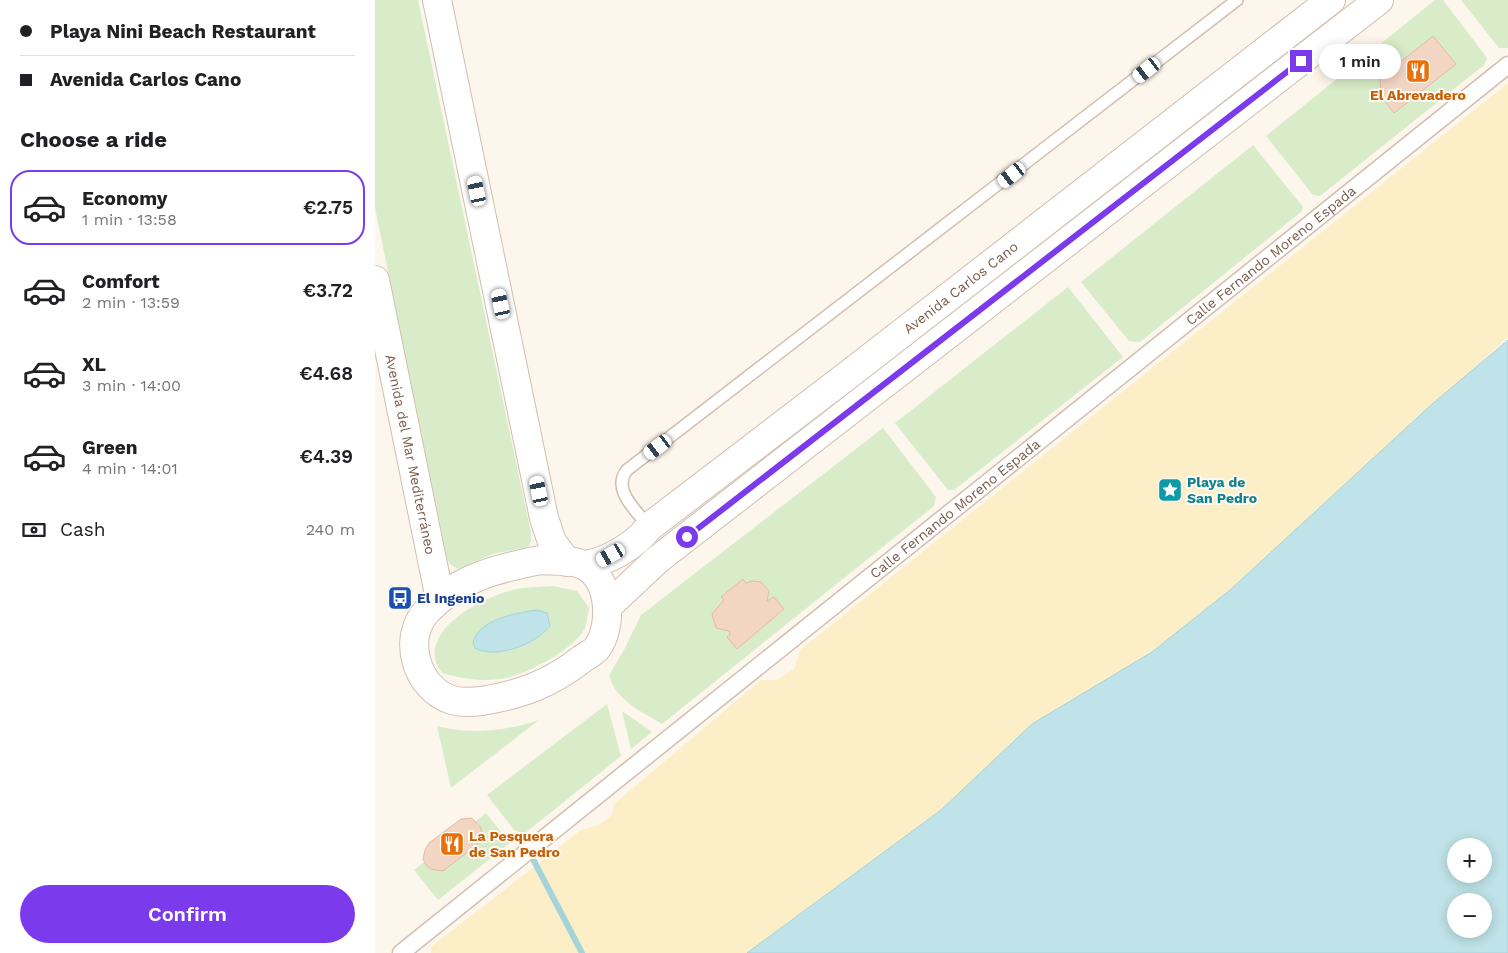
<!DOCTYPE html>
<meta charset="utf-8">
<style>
body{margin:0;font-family:"Work Sans",sans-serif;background:#f6f6f6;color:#202124;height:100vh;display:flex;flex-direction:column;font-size:19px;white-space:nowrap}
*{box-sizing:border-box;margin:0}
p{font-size:16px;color:#757577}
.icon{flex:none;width:28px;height:28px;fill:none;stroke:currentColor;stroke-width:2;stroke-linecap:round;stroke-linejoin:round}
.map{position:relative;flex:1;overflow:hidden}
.panel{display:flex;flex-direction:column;background:#fff;width:375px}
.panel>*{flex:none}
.hud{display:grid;align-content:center;height:110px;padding:0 20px;background:#fff}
.fabs{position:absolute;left:1072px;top:838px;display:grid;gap:10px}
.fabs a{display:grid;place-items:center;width:45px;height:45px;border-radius:50%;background:#fff;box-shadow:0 2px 12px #0003;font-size:25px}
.end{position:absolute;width:22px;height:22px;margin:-11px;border:6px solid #7c3aed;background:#fff;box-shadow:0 0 0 2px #fff}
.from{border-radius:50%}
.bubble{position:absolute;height:35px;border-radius:18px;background:#fff;box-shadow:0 2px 12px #0003;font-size:16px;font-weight:600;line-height:35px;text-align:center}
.car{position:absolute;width:15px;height:30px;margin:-15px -8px;border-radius:6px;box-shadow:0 0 4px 1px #0007;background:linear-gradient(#fff 24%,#345 0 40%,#fff 0 76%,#345 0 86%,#fff 0)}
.hud b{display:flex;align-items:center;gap:18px;height:48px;font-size:19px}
.hud b+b{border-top:1px solid #e0e0e0}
.hud i{width:12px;height:12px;background:#202124}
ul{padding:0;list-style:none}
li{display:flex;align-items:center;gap:15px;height:75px;margin:0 10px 8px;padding:0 10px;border:2px solid transparent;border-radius:20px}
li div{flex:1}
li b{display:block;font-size:19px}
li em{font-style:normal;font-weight:600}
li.active{border-color:#7c3aed}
li>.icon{width:45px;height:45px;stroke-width:1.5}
h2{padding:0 20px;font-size:22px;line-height:60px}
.pay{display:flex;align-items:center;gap:12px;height:55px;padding:0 20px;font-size:19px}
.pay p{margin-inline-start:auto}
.button{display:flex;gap:10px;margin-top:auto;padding:10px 20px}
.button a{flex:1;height:58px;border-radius:30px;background:#7c3aed;color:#fff;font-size:20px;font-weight:600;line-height:58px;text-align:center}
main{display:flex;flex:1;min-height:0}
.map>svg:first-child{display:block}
.green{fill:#d8ecc9}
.sand{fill:#fcefc7}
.water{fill:#bfe3e8;stroke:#a5d3da;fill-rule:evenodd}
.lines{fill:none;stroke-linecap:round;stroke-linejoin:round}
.stream{stroke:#a5d3da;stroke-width:6}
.building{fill:#f3d5c3;stroke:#e6bba3}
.service-casing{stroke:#d1beb0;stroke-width:14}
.pedestrian-casing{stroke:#d1beb0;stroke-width:19}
.tertiary-casing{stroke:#d1beb0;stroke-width:30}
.service{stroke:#fff;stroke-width:11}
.pedestrian{stroke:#fff;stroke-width:16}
.tertiary{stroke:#fff;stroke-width:28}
.route{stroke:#7c3aed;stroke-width:6}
.labels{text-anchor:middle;stroke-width:4;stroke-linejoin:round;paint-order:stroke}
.food-label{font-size:14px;font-weight:bold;fill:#c56008;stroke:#fffaf3}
.street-label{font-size:14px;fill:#7a5c4d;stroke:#fffaf3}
.culture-label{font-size:14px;font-weight:bold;fill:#0d838f;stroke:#fffaf3;text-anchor:start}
.transit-label{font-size:14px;font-weight:bold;fill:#164399;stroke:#fffaf3;text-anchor:start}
</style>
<main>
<section class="panel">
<div class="hud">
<b><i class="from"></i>Playa Nini Beach Restaurant</b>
<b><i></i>Avenida Carlos Cano</b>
</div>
<h2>Choose a ride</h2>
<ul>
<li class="active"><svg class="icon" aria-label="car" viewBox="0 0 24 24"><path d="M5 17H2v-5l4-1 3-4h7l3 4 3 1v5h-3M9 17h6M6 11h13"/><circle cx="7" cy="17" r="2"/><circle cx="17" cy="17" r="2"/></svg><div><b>Economy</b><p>1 min · 13:58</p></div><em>€2.75</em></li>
<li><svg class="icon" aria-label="car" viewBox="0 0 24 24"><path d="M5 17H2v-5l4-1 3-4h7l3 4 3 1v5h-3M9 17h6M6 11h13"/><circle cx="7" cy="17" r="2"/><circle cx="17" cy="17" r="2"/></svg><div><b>Comfort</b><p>2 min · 13:59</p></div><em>€3.72</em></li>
<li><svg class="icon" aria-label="car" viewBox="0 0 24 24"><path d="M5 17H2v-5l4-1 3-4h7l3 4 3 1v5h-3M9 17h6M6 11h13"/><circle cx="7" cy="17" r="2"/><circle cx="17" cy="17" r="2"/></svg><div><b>XL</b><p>3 min · 14:00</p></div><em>€4.68</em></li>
<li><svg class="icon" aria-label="car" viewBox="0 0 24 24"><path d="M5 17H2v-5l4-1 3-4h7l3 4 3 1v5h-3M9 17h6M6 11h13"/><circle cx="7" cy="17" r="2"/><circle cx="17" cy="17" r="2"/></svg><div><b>Green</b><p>4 min · 14:01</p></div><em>€4.39</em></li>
</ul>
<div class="pay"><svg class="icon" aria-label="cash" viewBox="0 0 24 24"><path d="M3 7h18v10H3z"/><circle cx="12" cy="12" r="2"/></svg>Cash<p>240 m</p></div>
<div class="button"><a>Confirm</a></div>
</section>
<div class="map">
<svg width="1133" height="953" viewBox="0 0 1133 953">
<rect width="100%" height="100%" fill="#fdf6ec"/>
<path class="green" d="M0 0H43L156 533V541L153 547 118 554 83 569 75 564 72 558 0 208Z
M1060 0H1068L1112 58 1109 65 945 196 938 195 891 136Z
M1086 0H1133V48H1124Z
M878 145 928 207 926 212 765 342 754 341 706 282Z
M693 287 748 357 579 490H573L520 423Z
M508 428 561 497 559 506 287 724C266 711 240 700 234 675L249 650 266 615Z
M178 586 202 591 214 608C213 614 212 622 210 628 199 650 149 676 125 679 106 682 85 678 67 673 65 669 61 664 60 659 54 622 117 593 147 588 157 587 167 587 178 586Z
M232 704 246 756 149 834 139 830 112 795Z
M247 711 277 732 256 749Z
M164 720 76 788 62 726C98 735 130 731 164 720Z
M111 813 135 843 63 900 39 870Z"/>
<path class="sand" d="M1133 83V337L855 590 777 652 657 724 566 810 372 953H56V947L206 830 224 825 237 815 239 804 386 680H402L420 668 425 650Z"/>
<path class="water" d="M1133 340V953H372L566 810 657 724 777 652 855 590 1056 405ZM1081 846H1109V874H1081ZM1081 901H1109V929H1081Z
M162 610 172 613 175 626C161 644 121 660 100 648L98 642C105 619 141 613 162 610Z"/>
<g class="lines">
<path class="stream" d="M159 861 207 953"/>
</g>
<path class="building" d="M1058 36 1081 64 1019 113 1006 96 1005 78Z
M368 579 371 583 377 581 386 582 394 591 392 601 399 597 409 609 362 649 352 637 355 634 354 631 341 628 337 614 349 600 346 597Z
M97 818 106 828 107 837 103 844 68 871 56 869 51 865 48 859 50 850 54 843 86 819Z"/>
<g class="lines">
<defs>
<path id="service" d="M274 527C262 511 236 490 252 470L862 0"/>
<g id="pedestrian">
<path id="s1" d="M26 953 1133 65"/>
</g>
<g id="tertiary">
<path d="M62 0 169 518 177 542 192 562"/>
<path id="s2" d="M0 280 65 599"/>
<path d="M165 560C178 561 199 559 210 566 236 580 238 626 222 648 219 652 211 656 207 659 175 684 147 694 107 701 97 702 87 703 77 700 41 689 26 637 53 610 83 578 124 568 165 560Z"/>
<path id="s3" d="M210 565C232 562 261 545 274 527L473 375 956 0"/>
<path d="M233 606 282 560 1004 0"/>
</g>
</defs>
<use href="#service" class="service-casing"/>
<use href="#pedestrian" class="pedestrian-casing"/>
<use href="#tertiary" class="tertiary-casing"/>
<use href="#service" class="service"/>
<use href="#pedestrian" class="pedestrian"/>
<use href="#tertiary" class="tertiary"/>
</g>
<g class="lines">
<path class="route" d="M312 537 926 61"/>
</g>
<defs>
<symbol id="restaurant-square" viewBox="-11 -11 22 22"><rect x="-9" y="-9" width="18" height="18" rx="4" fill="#e8710a" stroke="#fffaf3"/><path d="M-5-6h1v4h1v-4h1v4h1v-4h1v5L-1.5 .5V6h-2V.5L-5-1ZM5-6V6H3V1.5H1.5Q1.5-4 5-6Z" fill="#fff"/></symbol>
<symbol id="sight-square" viewBox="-11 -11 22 22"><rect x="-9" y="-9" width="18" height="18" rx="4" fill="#0f9aa8" stroke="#fffaf3"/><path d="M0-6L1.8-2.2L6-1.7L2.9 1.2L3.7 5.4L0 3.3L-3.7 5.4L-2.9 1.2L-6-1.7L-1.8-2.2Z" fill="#fff"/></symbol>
<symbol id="bus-square" viewBox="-11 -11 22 22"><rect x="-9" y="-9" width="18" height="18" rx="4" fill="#1a4fb4" stroke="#fffaf3"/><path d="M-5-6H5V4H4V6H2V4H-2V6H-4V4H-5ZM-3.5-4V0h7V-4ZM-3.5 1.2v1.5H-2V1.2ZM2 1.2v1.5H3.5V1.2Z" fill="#fff"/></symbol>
</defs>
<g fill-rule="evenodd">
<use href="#restaurant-square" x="1029" y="57" width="28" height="28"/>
<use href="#sight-square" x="781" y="476" width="28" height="28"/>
<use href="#bus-square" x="11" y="584" width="28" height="28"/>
<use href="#restaurant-square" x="63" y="830" width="28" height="28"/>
</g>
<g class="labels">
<g class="food-label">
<text x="1043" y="100">El Abrevadero</text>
<text x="94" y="841" text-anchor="start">La Pesquera<tspan x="94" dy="16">de San Pedro</tspan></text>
</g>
<g class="street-label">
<text dy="5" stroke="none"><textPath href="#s1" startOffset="1115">Calle Fernando Moreno Espada</textPath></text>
<text dy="5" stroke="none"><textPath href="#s3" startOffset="469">Avenida Carlos Cano</textPath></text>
<text dy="5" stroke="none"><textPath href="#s2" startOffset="178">Avenida del Mar Mediterráneo</textPath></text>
<text dy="5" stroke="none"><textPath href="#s1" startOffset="710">Calle Fernando Moreno Espada</textPath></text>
</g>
<g class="culture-label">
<text x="812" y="487">Playa de<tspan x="812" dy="16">San Pedro</tspan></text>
</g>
<g class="transit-label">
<text x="42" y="603">El Ingenio</text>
</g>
</g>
</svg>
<div class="fabs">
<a>+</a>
<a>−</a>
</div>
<i class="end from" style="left:312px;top:537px"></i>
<i class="end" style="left:926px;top:61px"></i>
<div class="bubble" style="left:944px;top:44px;width:82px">1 min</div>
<i class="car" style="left:772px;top:70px;rotate:232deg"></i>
<i class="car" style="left:637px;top:175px;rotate:232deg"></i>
<i class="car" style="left:102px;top:191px;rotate:348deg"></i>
<i class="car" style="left:126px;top:304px;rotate:348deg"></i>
<i class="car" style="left:283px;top:447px;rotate:233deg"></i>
<i class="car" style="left:164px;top:491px;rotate:348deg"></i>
<i class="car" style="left:236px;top:555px;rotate:240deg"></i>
</div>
</main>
